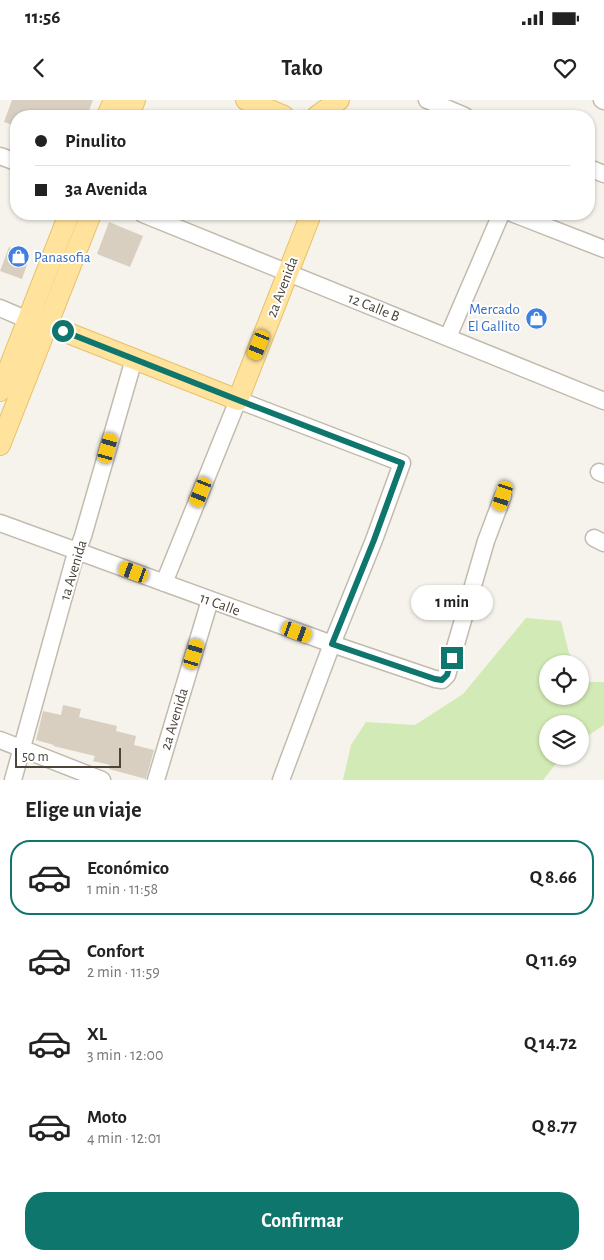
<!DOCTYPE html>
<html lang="es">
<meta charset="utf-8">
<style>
body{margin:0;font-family:"Alegreya Sans",sans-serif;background:#f2f2f2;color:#222;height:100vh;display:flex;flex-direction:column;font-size:19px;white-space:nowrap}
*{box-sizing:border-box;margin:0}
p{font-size:16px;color:#767676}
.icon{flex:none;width:28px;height:28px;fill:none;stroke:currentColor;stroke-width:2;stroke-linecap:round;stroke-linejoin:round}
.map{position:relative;height:680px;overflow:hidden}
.panel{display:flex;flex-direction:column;background:#fff;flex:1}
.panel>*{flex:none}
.banner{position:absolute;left:10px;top:10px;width:585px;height:110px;border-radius:20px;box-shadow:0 1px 4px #0004;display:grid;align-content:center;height:110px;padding:0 25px;background:#fff}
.fabs{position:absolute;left:539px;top:555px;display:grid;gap:10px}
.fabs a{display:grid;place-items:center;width:50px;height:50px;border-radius:50%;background:#fff;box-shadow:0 1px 4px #0004;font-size:25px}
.scale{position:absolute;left:15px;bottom:12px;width:106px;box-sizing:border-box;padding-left:5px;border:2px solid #4b4439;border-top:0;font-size:14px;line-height:18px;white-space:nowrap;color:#4b4439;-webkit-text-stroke:4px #fff;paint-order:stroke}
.end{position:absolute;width:22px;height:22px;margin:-11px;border:6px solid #0f766e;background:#fff;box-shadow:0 0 0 2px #fff}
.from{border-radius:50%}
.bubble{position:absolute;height:35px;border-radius:18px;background:#fff;box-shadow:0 1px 4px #0004;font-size:16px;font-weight:700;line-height:35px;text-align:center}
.car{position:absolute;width:15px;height:30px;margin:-15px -8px;border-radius:6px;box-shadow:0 0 4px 1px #0007;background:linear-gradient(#f5c518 24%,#345 0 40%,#f5c518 0 76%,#345 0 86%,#f5c518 0)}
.banner b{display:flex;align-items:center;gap:18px;height:48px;font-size:19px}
.banner b+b{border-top:1px solid #e0e0e0}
.banner i{width:12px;height:12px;background:#222}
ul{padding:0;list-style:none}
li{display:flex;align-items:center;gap:15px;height:75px;margin:0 10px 8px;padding:0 15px;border:2px solid transparent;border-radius:20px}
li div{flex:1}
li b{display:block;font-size:19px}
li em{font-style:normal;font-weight:700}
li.current{border-color:#0f766e}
li>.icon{width:45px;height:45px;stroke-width:1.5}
h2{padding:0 25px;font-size:22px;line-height:60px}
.cta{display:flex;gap:10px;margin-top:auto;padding:10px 25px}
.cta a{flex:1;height:58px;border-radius:20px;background:#0f766e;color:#fff;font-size:20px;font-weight:700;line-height:58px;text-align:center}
.status{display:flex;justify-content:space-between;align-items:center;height:35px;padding:0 25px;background:#fff;direction:ltr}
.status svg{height:14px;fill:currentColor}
header{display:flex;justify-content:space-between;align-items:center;height:65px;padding:0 25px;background:#fff;font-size:22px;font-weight:700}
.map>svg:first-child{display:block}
.green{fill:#d2eab5}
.building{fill:#d8cfc1}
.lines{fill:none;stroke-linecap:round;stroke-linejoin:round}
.minor-casing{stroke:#c2bbae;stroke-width:19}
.major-casing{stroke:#e6c16a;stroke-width:22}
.minor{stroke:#fff;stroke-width:16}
.major{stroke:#ffe39c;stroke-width:20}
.route{stroke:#0f766e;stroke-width:6}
.labels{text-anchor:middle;stroke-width:4;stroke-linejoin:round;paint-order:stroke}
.shop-label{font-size:15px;fill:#366cbe;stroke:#fff;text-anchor:start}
.street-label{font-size:15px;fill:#4b4439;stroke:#fff}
</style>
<div class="status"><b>11:56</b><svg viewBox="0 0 49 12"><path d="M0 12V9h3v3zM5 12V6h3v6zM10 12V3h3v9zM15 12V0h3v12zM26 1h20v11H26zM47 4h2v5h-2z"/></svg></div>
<header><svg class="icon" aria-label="back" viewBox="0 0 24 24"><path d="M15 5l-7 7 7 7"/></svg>Tako<svg class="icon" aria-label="heart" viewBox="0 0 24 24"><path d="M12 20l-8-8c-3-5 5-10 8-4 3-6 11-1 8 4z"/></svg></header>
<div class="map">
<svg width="604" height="680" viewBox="0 0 604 680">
<rect width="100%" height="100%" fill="#f6f3ec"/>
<path class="green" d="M526 518 561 521 569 553 575 564H548V596H580V572L586 582H604V625L580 641V624H548V656H562L543 680H343L351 645 366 622 415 625 463 594Z"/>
<path class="building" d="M12 0H93L87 16H16V26L4 22Z
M109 122 143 136 130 167 97 154Z
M9 147 30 155 22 179 0 171Z
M63 605 81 609 79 617 117 626 116 631 136 636 134 645 154 650 146 679 109 669 110 665 93 661 95 656 53 646 54 645 36 640 43 611 61 615Z"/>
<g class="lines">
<defs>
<path id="minor" d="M427 0 465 16
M602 0 604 1
M0 56 16 62
M589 68 604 74
M143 114 604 301
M514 114 604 149
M0 208 28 220
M448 237 501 114
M599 372 604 374
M0 423 332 544 435 579 442 580 447 575 486 441 503 396
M594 438 604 443
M164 483 238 300 402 363 374 440 332 544 281 680
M0 640 102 680
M13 680 74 460 83 436 134 259
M156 680 210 500"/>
<path id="major" d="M246 0 284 16
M107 16 114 0
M129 16 135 0
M317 16 339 0
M28 220 63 231 238 300 311 114
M0 291 69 114
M0 345 91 114"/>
</defs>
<use href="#minor" class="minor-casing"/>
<use href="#major" class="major-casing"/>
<use href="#minor" class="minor"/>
<use href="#major" class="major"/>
</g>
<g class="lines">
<path class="route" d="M63 231 238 300 402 363 374 440 332 544 435 579 442 580 447 575 452 558"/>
</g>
<defs>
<symbol id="shop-disc" viewBox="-11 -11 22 22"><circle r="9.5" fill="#3f7fe0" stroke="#fff"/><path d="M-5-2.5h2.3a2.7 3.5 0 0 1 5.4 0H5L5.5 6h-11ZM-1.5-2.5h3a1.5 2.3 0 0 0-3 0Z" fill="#fff"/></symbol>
</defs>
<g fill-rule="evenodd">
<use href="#shop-disc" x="6" y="144" width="25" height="25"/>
<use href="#shop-disc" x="524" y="206" width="25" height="25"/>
</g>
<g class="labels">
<g class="shop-label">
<text x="34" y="162">Panasofia</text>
<text x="520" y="214" text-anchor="end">Mercado<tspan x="520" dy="17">El Gallito</tspan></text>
</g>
<g class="street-label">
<text transform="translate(282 187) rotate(-69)" y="5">2a Avenida</text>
<text transform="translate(374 207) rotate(22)" y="5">12 Calle B</text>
<text transform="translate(73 470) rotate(-73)" y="5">1a Avenida</text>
<text transform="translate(220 504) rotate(20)" y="5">11 Calle</text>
<text transform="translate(174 619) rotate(-73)" y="5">2a Avenida</text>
</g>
</g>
</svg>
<div class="fabs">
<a><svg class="icon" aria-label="locate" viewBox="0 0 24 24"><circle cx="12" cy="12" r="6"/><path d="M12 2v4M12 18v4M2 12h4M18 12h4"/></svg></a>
<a><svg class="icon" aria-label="layers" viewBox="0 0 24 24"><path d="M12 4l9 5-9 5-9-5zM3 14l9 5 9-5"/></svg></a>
</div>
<div class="scale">50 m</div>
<i class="end from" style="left:63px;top:231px"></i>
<i class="end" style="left:452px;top:558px"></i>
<div class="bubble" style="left:411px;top:485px;width:82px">1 min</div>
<i class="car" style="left:259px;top:245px;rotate:202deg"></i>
<i class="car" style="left:108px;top:348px;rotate:16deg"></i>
<i class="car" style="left:201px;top:392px;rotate:202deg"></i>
<i class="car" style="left:503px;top:396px;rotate:198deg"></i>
<i class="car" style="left:134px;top:472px;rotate:290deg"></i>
<i class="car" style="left:297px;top:532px;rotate:110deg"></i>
<i class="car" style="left:194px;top:554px;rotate:17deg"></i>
<div class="banner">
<b><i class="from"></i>Pinulito</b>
<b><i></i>3a Avenida</b>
</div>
</div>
<section class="panel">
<h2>Elige un viaje</h2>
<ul>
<li class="current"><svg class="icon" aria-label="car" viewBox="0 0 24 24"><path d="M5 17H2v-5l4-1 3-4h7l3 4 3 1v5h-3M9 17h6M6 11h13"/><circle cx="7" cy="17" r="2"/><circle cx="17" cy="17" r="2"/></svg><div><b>Económico</b><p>1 min · 11:58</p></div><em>Q 8.66</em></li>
<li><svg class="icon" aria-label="car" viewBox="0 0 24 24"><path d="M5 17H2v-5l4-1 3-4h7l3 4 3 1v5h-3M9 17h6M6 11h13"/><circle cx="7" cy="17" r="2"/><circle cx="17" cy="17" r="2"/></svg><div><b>Confort</b><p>2 min · 11:59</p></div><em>Q 11.69</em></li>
<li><svg class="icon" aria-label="car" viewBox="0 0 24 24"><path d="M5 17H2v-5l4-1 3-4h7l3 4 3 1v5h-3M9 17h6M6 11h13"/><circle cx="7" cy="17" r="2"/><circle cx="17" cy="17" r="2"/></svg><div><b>XL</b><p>3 min · 12:00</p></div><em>Q 14.72</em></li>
<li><svg class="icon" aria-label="car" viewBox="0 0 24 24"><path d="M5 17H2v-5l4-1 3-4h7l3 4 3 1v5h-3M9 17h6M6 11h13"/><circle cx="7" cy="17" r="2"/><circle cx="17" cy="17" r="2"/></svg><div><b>Moto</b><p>4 min · 12:01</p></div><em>Q 8.77</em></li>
</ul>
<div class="cta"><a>Confirmar</a></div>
</section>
